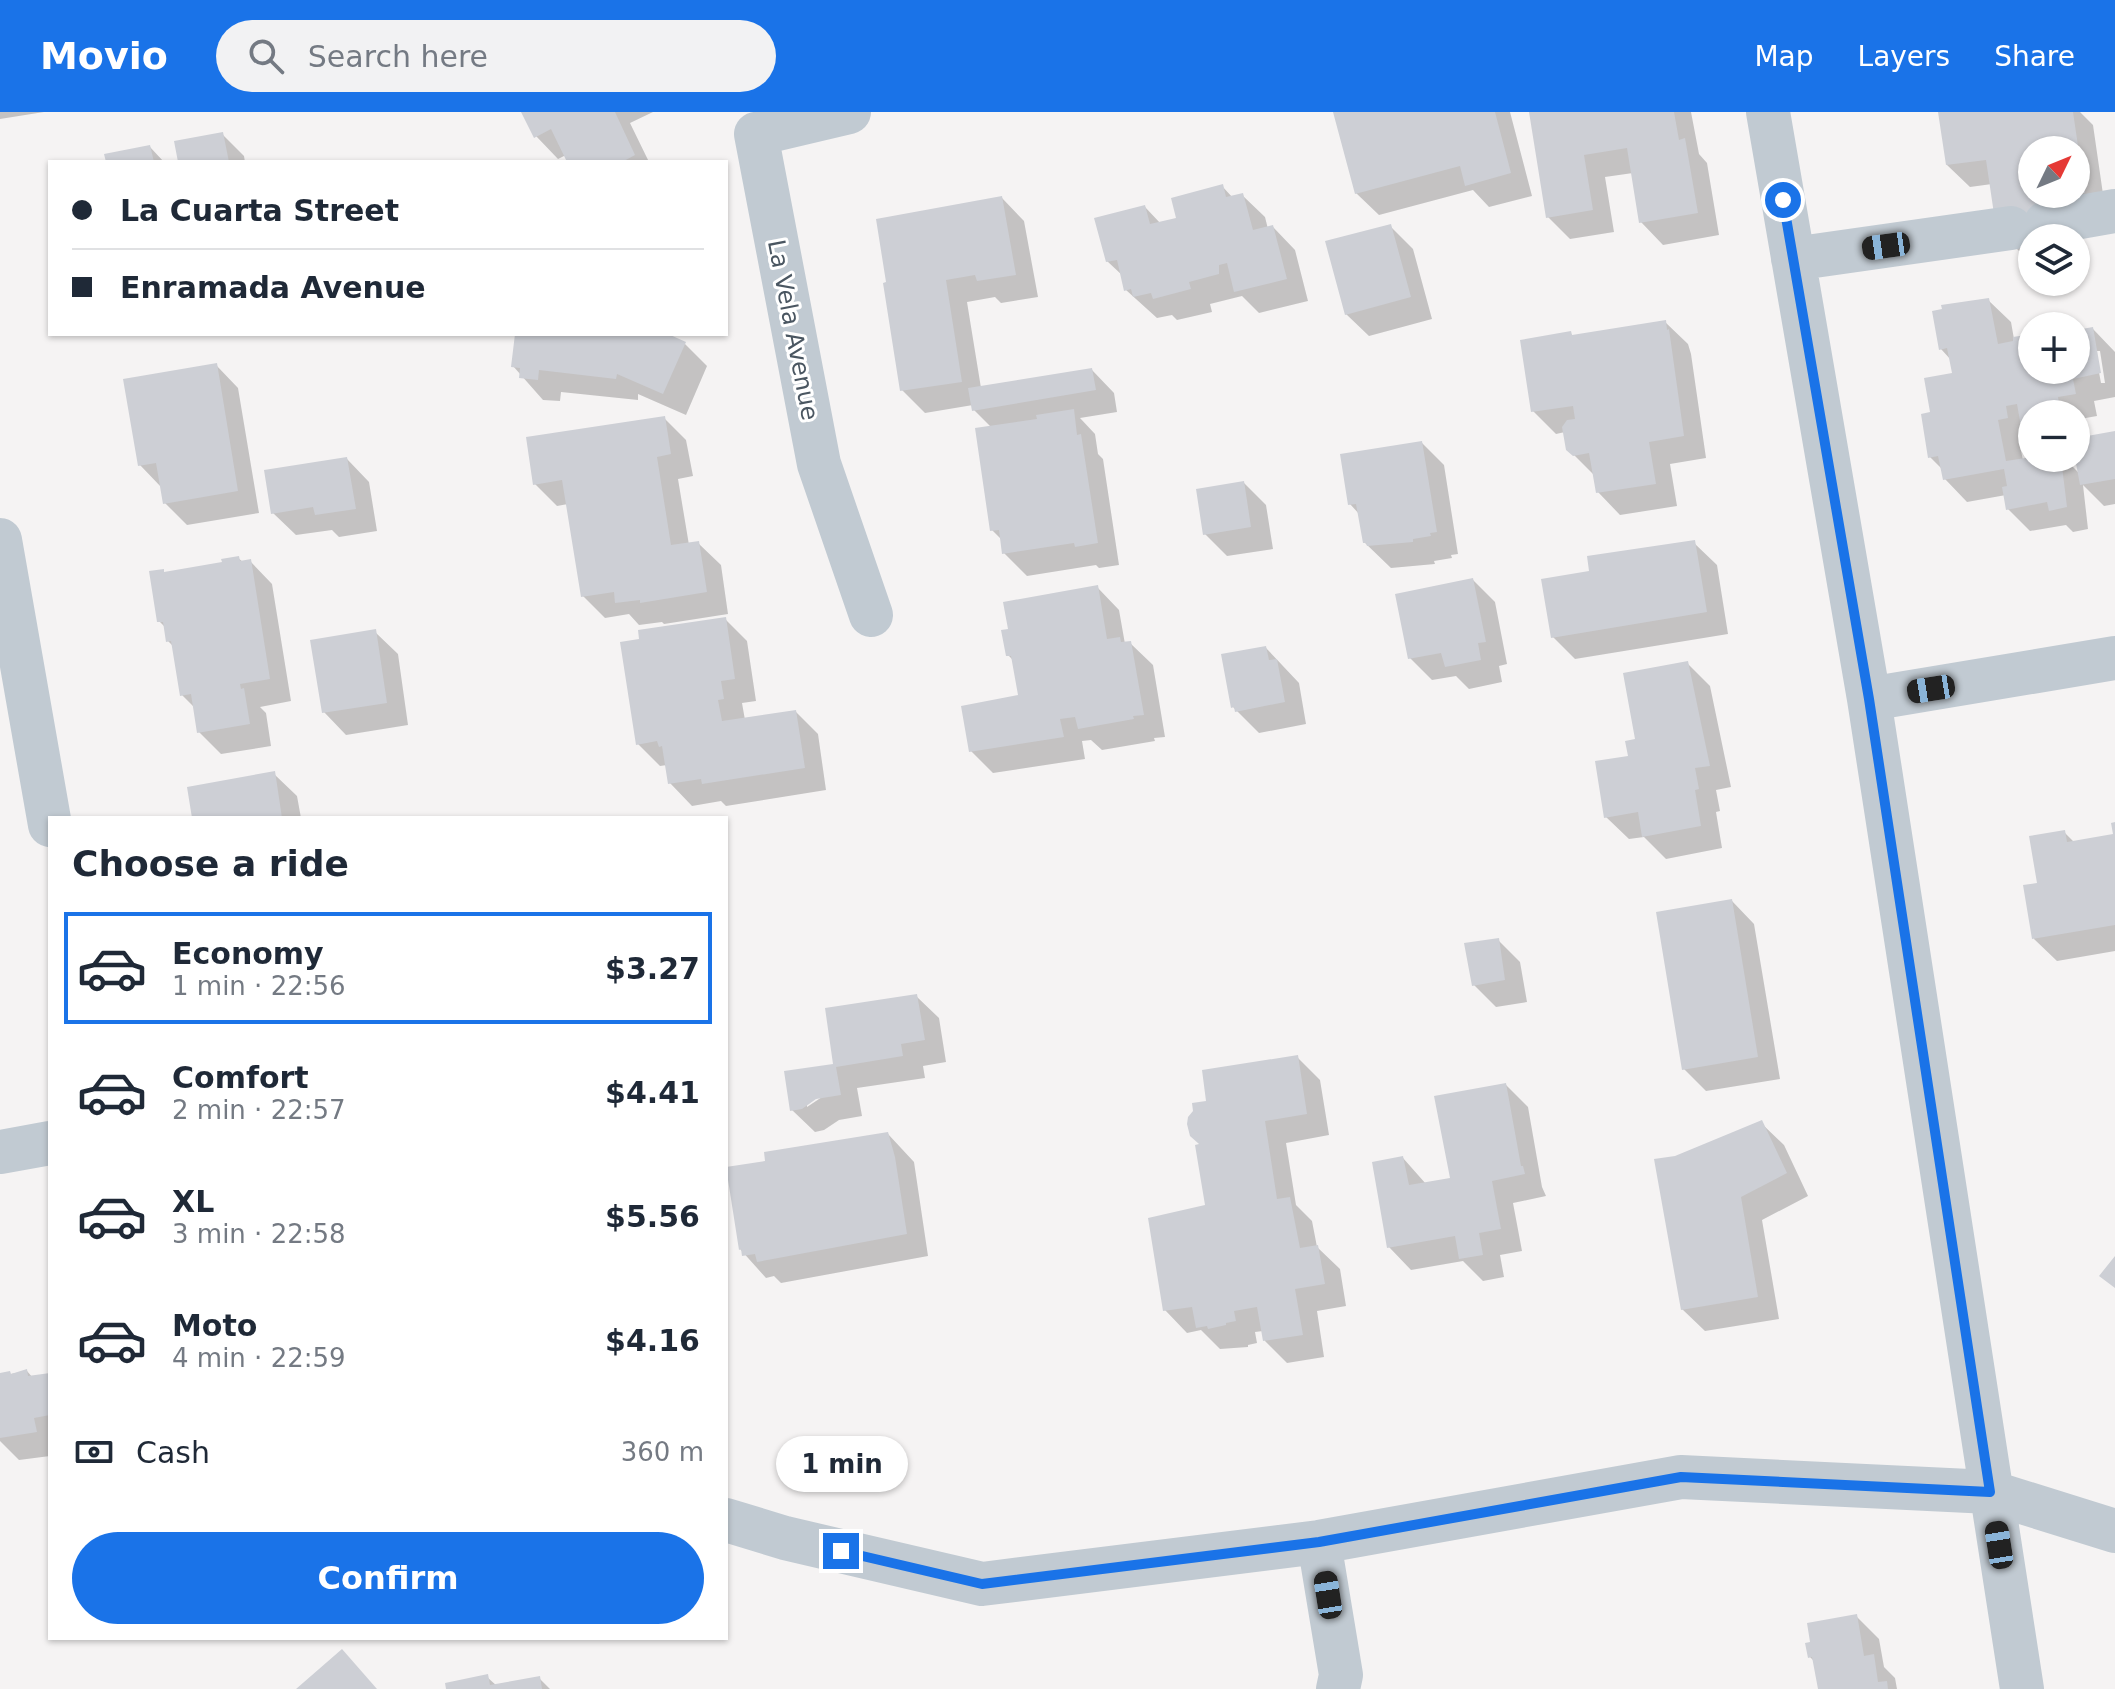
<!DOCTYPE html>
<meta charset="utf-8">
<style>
body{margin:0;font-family:"DejaVu Sans",sans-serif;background:#f2f2f3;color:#1f2937;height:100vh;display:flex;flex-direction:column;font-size:30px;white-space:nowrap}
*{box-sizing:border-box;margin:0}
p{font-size:26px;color:#747a83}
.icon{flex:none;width:44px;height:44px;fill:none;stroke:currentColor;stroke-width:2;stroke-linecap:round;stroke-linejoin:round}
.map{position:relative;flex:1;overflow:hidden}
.drawer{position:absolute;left:48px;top:704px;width:680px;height:824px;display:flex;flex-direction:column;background:#fff;border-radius:0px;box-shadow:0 2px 6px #0004}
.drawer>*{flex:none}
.hud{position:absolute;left:48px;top:48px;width:680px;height:176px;border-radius:0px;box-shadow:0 2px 6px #0004;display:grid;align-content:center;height:176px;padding:0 24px;background:#fff}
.needle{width:52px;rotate:47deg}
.fabs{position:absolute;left:2018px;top:24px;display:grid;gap:16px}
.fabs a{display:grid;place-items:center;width:72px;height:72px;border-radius:50%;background:#fff;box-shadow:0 2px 6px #0004;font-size:40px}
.end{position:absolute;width:36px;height:36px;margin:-18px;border:10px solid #1a73e8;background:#fff;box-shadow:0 0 0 4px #fff}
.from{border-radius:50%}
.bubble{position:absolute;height:56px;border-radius:28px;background:#fff;box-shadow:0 2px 6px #0004;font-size:26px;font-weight:600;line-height:56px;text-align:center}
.car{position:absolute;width:24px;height:48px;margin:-24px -12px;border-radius:10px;box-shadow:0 0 6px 2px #0007;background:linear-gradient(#222 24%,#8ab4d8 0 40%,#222 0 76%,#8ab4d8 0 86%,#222 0)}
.hud b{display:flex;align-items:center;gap:28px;height:76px;font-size:30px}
.hud b+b{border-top:2px solid #e0e1e3}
.hud i{width:20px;height:20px;background:#1f2937}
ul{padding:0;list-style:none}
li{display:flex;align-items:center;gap:24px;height:112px;margin:0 16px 12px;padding:0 8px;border:4px solid transparent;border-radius:0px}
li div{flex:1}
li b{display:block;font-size:30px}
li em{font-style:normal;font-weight:600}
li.on{border-color:#1a73e8}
li>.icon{width:72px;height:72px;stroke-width:1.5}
h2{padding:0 24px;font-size:36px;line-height:96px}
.pay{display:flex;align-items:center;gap:20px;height:88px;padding:0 24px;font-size:30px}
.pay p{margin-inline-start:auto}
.button{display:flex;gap:16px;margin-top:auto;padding:16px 24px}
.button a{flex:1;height:92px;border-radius:48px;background:#1a73e8;color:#fff;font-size:32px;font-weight:600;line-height:92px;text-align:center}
header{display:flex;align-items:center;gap:48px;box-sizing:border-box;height:112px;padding:0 40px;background:#1a73e8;color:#fff}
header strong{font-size:38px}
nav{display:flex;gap:44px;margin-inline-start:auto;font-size:28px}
.search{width:560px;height:72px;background:#f2f2f3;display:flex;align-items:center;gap:20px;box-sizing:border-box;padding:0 28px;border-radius:44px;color:#747a83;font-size:30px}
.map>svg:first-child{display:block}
.shadow{fill:#0003;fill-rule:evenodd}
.building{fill:#cdcfd5}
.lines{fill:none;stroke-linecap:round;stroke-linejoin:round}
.minor{stroke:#c1cad2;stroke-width:44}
.route{stroke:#1a73e8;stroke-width:10}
.labels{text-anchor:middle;stroke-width:6;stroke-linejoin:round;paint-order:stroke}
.street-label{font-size:24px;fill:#4a5661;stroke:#fff}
</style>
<header>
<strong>Movio</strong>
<div class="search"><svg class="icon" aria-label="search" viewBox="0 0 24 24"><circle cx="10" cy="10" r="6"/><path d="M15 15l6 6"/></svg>Search here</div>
<nav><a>Map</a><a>Layers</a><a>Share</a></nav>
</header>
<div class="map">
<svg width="2115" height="1577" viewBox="0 0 2115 1577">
<rect width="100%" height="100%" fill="#f5f3f3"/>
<path class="shadow" d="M0 0H44L0 7Z
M524 0H653L630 11 649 50H569L566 43 558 47 536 24Z
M1335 0H1510L1532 84 1489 95 1473 78 1379 103 1356 81Z
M1531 0H1691L1699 42 1707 51 1719 123 1663 133 1641 110 1633 61 1605 65 1614 120 1570 127 1548 105Z
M1940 0H2080L2093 13 2106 103 2032 126V152L2016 136 1992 72 1970 75 1947 53ZM2032 38H2076V82H2032Z
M222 22 244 44 245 50H181Z
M150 35 164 50H108Z
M1222 74 1233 86 1242 83 1265 105 1268 117 1273 115 1295 138 1308 189 1259 201 1242 184 1210 192 1212 200 1177 208 1172 203 1157 206 1126 178 1123 164 1107 149 1145 95 1161 112 1179 107Z
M1002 86 1024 109 1038 185 1001 191 995 185 967 190 981 276 1092 258 1114 281 1117 300 1080 306 1095 322 1098 342 1103 347 1119 453 1099 456 1096 453 1027 464 1004 441 1002 428 992 418V316L974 298 973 293 925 301 902 278 885 172Z
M1390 114 1413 137 1432 207 1369 224 1346 202Z
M1988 188 2011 210 2014 227 2032 225V258H2076V219L2093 217 2115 240V285L2094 289 2097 304 2080 307 2083 326 2115 321V392L2104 394 2083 373 2088 417 2073 420 2066 413 2030 419 2008 397 2006 383 1967 390 1945 367 1943 358 1930 345 1933 301 1954 263 1951 248 1941 237ZM2095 239H2100L2105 271H2101ZM2032 302H2076V342L2080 362 2064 346 2023 348 2019 330 2028 328 2032 332Z
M1665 210 1688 232 1691 242 1706 346 1670 352 1677 394 1620 403 1598 380 1595 364 1568 337 1565 320 1556 322 1533 299 1571 222 1574 225Z
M517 222H663L684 231 707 254 686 303 638 282V288L561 280 560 289 543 288 513 254Z
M216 253 238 276 259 401 187 413 165 391 162 376 140 353Z
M664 306 686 328 693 364 678 367 689 433 698 431 721 453 728 502 664 512 662 510 639 513 629 502 605 506 583 484 568 392 557 394 535 372Z
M1422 331 1444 353 1458 442 1451 443 1452 446 1434 449 1435 452 1391 456 1364 430 1360 403 1350 392Z
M347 347 369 370 377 419 339 425 332 418 296 423 273 401Z
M1244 371 1266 393 1273 437 1227 444 1205 422Z
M1694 431 1717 453 1728 522 1575 547 1553 525 1592 460Z
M238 446 243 450 250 449 272 472 291 589 260 595 266 601 271 634 221 642 199 620 195 596 182 583 174 535 168 529 166 516 159 509 165 462 224 452Z
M1473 468 1495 490 1507 552 1499 554 1502 570 1469 577 1456 564 1432 568 1410 546Z
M1097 475 1119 498 1125 532 1130 531 1153 553 1165 625 1154 626 1155 629 1102 638 1091 628 1082 629 1085 647 993 661 971 639 1020 585 1014 549 1008 543Z
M725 507 747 529 756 589 742 591 745 608 796 600 818 622 826 678 726 694 721 689 692 694 670 671 667 653 660 654 638 632Z
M375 520 398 542 408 613 346 623 324 600Z
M1266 536 1299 571 1306 612 1259 621 1233 595Z
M1688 552 1710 574 1731 675 1716 678 1720 699 1716 700 1722 736 1666 747 1644 725 1629 727 1606 705 1637 628Z
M274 662 297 684 301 706H194Z
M2065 721 2075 731 2115 724V839L2057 849 2034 827 2039 773Z
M1732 789 1754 812 1780 967 1706 979 1684 957Z
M1498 828 1520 850 1527 890 1496 895 1474 873Z
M916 884 939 906 946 950 923 954 925 966 857 976 862 1004 839 1008 824 1018 815 1020 792 998 836 954ZM825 983 807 995V990Z
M1297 945 1320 968 1329 1023 1286 1031 1296 1093 1312 1109 1317 1135 1340 1157 1346 1194 1317 1199 1324 1245 1287 1251 1265 1229 1263 1219 1255 1220 1257 1231 1248 1233V1235L1220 1237 1201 1218 1187 1221 1165 1198 1207 1094 1203 1034 1209 991Z
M1506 973 1528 995 1542 1075 1546 1084 1513 1091 1522 1139 1500 1143 1504 1165 1483 1169 1463 1149 1411 1158 1389 1135 1403 1046 1426 1072 1452 1067Z
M1761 1011 1784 1033 1808 1084 1762 1108 1779 1207 1705 1219 1682 1197Z
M888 1022 914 1050 928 1144 781 1171 774 1164 766 1166 740 1137 768 1050Z
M27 1259 33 1266 50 1263V1344L19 1348 0 1329V1264Z
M1856 1504 1879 1527 1884 1555 1895 1566 1897 1577H1820L1815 1550 1810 1545Z
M487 1565 497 1574 539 1566 550 1577H448Z"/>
<path class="building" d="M521 0H615L635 43 622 50H567L551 17 534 26Z
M1333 0H1495L1511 61 1465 74 1460 54 1355 82Z
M1529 0H1674L1679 28 1685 26 1698 101 1639 111 1627 36 1584 43 1593 98 1546 106Z
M1938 0H2073L2085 81 2076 82V38H2032V82L2066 84 2042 87 2048 126H2032V135L2014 137 1994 102 1986 48 1946 53Z
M223 20 229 50H178L174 29Z
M150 33 154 50H106L104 42Z
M1223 72 1226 85 1243 81 1253 118 1273 113 1287 167 1234 180 1227 151 1219 153V162L1189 170 1191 177 1153 187 1151 181 1133 185 1131 177 1124 179 1117 148 1106 150 1094 106 1145 93 1150 112 1176 106 1171 86Z
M1002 84 1016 163 977 169 975 163 946 168 962 270 900 279 883 171 886 170 876 107Z
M1391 112 1411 185 1345 203 1325 129Z
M1989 186 1998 232 2013 229V225L2032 222V258H2076V218L2093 215 2101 261 2073 267 2076 282 2058 285 2061 302H2032V324L2023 326 2017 292 2006 294 2008 306 1998 308 2006 349 2032 345 2061 346 2067 395 2049 399 2047 390 2006 398 2002 375 2007 374 2004 357 1943 368 1938 344 1928 346 1921 302 1930 300 1924 266 1952 261 1947 236 1939 238 1932 199 1942 197 1941 193Z
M1666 208 1667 218 1669 217 1684 324 1649 330 1656 372 1596 381 1589 341 1573 344 1566 338 1562 315 1567 308 1575 307 1573 294 1531 300 1520 228 1571 219 1572 223Z
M515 222H668L686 230 663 282 617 262 616 267 539 258 538 268 519 266 520 256 511 255Z
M217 251 238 379 163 392 156 351 138 354 123 267Z
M1092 256 1096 278 972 299 968 276Z
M1074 297 1077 323 1081 322 1098 431 1075 435 1074 431 1002 442 999 418 990 419 975 316 1037 307 1036 303Z
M665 304 671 342 657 345 671 433 699 429 707 480 640 491V488L615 491 614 480 581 485 562 368 533 373 526 325Z
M2115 319V367L2080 373 2075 346 2076 326Z
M1422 329 1437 420 1430 421 1431 424 1413 427V430L1367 434 1366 431H1363L1356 392 1348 393 1340 342Z
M347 345 356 397 315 403 313 395 271 402 264 358Z
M1244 369 1251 415 1203 423 1196 377Z
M1695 428 1707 500 1551 526 1541 467 1589 459 1587 444Z
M239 444 240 449 251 447 270 567 240 572 241 577 244 576 250 612 197 621 191 582 180 584 171 529 166 530 163 510H157L149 459 164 457V460L222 450 221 447Z
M1473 466 1486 530 1478 531 1481 548 1445 555 1441 541 1408 547 1395 482Z
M1098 473 1107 527 1120 525 1121 530 1131 529 1144 603 1133 604 1134 607 1078 617 1075 605 1060 607 1064 625 969 640 961 594 1018 583 1011 544H1006L1001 518 1008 517 1003 490Z
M726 505 735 567 721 569 724 587 718 588 722 609 796 598 805 656 702 672 701 667 668 672 662 634 659 635 657 629 636 633 620 530 639 527 638 518Z
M376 517 387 591 322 601 310 528Z
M1266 534 1269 548 1277 547 1285 590 1235 600 1234 595 1231 596 1221 542Z
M1688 549 1710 654 1695 656 1699 677 1695 678 1701 714 1642 725 1638 700 1604 706 1595 649 1628 644 1625 629 1635 627 1623 561Z
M275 659 282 706H192L187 675Z
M2115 710V813L2032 827 2023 773 2037 771 2029 724 2065 718 2067 730 2113 722 2111 711Z
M1732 787 1758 945 1682 958 1656 800Z
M1499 826 1505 868 1472 874 1464 831Z
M917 882 925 928 901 932 903 944 836 955 841 983 816 987 802 997 790 999 784 959 833 952 825 896Z
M1298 943 1307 1002 1265 1009 1277 1087 1290 1085 1300 1136 1318 1133 1325 1172 1295 1177 1303 1223 1263 1229 1257 1195 1234 1199 1236 1209 1226 1211V1213L1208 1217 1207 1214 1196 1216 1192 1195 1163 1199 1148 1106 1205 1093 1195 1033 1199 1032 1190 1024 1187 1012 1188 1005 1193 999 1192 991 1206 989 1202 958Z
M1506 971 1521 1054H1523L1525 1062 1492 1069 1501 1117 1479 1121 1483 1143 1459 1147 1455 1124 1387 1136 1372 1050 1403 1044 1409 1073 1450 1066 1434 984Z
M1762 1008 1787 1061 1741 1085 1758 1185 1681 1198 1654 1047 1675 1044Z
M888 1020 895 1045 907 1122 757 1150 755 1142 742 1144 741 1137 739 1138 726 1055 765 1049 764 1040Z
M2115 1144V1176L2099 1164Z
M27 1257 28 1264 50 1261V1303L34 1306 37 1320 0 1326V1261L10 1259 11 1262Z
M1857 1502 1864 1544 1874 1542 1878 1570 1887 1569 1888 1577H1818L1812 1545 1808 1546 1805 1531 1810 1530 1807 1511Z
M342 1537 377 1577H296Z
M488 1562 490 1573 540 1564 542 1577H446L445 1571Z"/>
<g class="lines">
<path class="minor" d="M849 0 756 22 819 352 871 503
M1768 0 1869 587 2022 1577
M2046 111 2115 99
M1793 147 2011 116
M0 428 50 713
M1869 587 2115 546
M0 1040 50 1031
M726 1408 785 1426 982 1472 1319 1430 1681 1365 1990 1380 2115 1419
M1319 1430 1341 1563 1338 1577"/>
</g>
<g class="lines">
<path class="route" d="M841 1439 982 1472 1319 1430 1681 1365 1990 1380 1869 587 1783 88"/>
</g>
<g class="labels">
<g class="street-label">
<text transform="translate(793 218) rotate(79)" y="8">La Vela Avenue</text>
</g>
</g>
</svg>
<div class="fabs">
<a><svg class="needle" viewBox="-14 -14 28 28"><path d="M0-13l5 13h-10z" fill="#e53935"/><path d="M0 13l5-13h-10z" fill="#747a83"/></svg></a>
<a><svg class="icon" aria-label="layers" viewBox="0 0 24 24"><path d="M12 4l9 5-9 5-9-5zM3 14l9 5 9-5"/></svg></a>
<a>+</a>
<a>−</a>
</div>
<i class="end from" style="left:1783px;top:88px"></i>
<i class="end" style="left:841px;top:1439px"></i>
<div class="bubble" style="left:776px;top:1324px;width:132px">1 min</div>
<i class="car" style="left:1886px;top:134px;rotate:262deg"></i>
<i class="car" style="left:1931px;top:577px;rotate:261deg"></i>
<i class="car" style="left:1999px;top:1433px;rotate:351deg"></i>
<i class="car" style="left:1328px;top:1483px;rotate:351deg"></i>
<div class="hud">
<b><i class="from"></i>La Cuarta Street</b>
<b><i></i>Enramada Avenue</b>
</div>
<section class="drawer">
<h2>Choose a ride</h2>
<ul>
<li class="on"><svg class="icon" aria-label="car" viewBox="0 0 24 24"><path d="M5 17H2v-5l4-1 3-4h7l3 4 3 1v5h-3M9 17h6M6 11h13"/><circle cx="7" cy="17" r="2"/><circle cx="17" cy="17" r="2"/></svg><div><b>Economy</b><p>1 min · 22:56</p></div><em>$3.27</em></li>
<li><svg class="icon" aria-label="car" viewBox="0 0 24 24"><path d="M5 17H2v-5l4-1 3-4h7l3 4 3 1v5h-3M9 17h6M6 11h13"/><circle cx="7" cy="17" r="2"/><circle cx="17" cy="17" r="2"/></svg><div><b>Comfort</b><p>2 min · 22:57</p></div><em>$4.41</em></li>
<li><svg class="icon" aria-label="car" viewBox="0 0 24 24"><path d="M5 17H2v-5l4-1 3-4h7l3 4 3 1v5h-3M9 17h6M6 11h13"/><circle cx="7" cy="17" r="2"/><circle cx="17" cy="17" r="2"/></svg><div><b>XL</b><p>3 min · 22:58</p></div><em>$5.56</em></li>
<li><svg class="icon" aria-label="car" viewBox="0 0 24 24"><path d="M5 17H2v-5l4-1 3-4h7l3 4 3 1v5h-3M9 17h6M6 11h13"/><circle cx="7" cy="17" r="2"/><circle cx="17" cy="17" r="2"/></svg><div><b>Moto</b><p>4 min · 22:59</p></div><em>$4.16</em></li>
</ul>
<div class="pay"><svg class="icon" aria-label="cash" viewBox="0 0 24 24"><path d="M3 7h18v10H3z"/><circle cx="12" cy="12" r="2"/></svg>Cash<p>360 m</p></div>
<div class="button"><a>Confirm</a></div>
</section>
</div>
